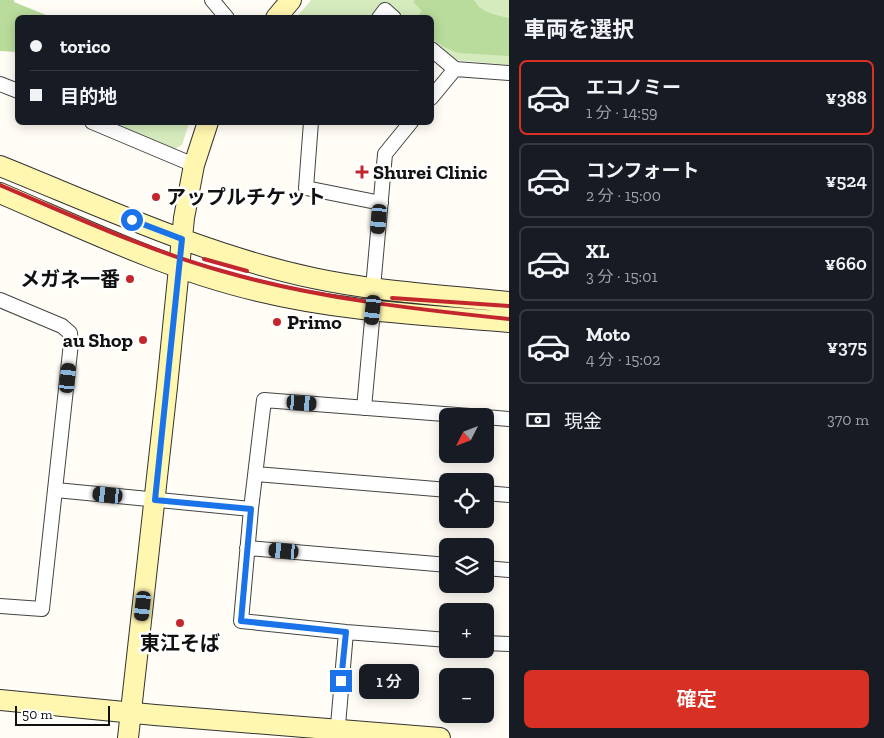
<!DOCTYPE html>
<html lang="ja">
<meta charset="utf-8">
<style>
body{margin:0;font-family:"Zilla Slab","Noto Sans JP",serif;background:#242831;color:#f1f3f6;height:100vh;display:flex;flex-direction:column;font-size:19px;white-space:nowrap}
*{box-sizing:border-box;margin:0}
p{font-size:16px;color:#9ea1a6}
.icon{flex:none;width:28px;height:28px;fill:none;stroke:currentColor;stroke-width:2;stroke-linecap:round;stroke-linejoin:round}
.map{position:relative;flex:1;overflow:hidden}
.sheet{display:flex;flex-direction:column;background:#171b24;width:375px}
.sheet>*{flex:none}
.guide{position:absolute;left:15px;top:15px;width:419px;height:110px;border-radius:8px;box-shadow:0 2px 12px #0003;display:grid;align-content:center;height:110px;padding:0 15px;background:#171b24}
.needle{width:32px;rotate:228deg}
.buttons{position:absolute;left:439px;top:408px;display:grid;gap:10px}
.buttons a{display:grid;place-items:center;width:55px;height:55px;border-radius:8px;background:#171b24;box-shadow:0 2px 12px #0003;font-size:25px}
.scale{position:absolute;left:15px;bottom:12px;width:95px;box-sizing:border-box;padding-left:5px;border:2px solid #111;border-top:0;font-size:14px;line-height:18px;white-space:nowrap;color:#111;-webkit-text-stroke:4px #fff;paint-order:stroke}
.end{position:absolute;width:22px;height:22px;margin:-11px;border:6px solid #1a73e8;background:#fff;box-shadow:0 0 0 2px #fff}
.from{border-radius:50%}
.bubble{position:absolute;height:35px;border-radius:8px;background:#171b24;box-shadow:0 2px 12px #0003;font-size:16px;font-weight:600;line-height:35px;text-align:center}
.car{position:absolute;width:15px;height:30px;margin:-15px -8px;border-radius:6px;box-shadow:0 0 4px 1px #0007;background:linear-gradient(#222 24%,#8ab4d8 0 40%,#222 0 76%,#8ab4d8 0 86%,#222 0)}
.guide b{display:flex;align-items:center;gap:18px;height:48px;font-size:19px}
.guide b+b{border-top:1px solid #363941}
.guide i{width:12px;height:12px;background:#f1f3f6}
ul{padding:0;list-style:none}
li{display:flex;align-items:center;gap:15px;height:75px;margin:0 10px 8px;padding:0 5px;border:2px solid #363941;border-radius:8px}
li div{flex:1}
li b{display:block;font-size:19px}
li em{font-style:normal;font-weight:600}
li.on{border-color:#d93025}
li>.icon{width:45px;height:45px;stroke-width:1.5}
h2{padding:0 15px;font-size:22px;line-height:60px}
.pay{display:flex;align-items:center;gap:12px;height:55px;padding:0 15px;font-size:19px}
.pay p{margin-inline-start:auto}
.button{display:flex;gap:10px;margin-top:auto;padding:10px 15px}
.button a{flex:1;height:58px;border-radius:8px;background:#d93025;color:#fff;font-size:20px;font-weight:600;line-height:58px;text-align:center}
main{display:flex;flex:1;min-height:0}
.map>svg:first-child{display:block}
.green{fill:#d5ebbd}
.forest{fill:#b9dc9c}
.lines{fill:none;stroke-linecap:round;stroke-linejoin:round}
.street-casing{stroke:#444;stroke-width:16}
.secondary-casing{stroke:#333;stroke-width:22}
.street{stroke:#fff;stroke-width:14}
.secondary{stroke:#fff6b0;stroke-width:20}
.rail{stroke:#c4262e;stroke-width:4}
.route{stroke:#1a73e8;stroke-width:6}
.poi-dot{fill:#c4262e;stroke:#fff;stroke-width:2}
.labels{text-anchor:middle;stroke-width:5;stroke-linejoin:round;paint-order:stroke}
.poi-label{font-size:20px;font-weight:bold;fill:#111;stroke:#fff;text-anchor:start}
</style>
<main>
<div class="map">
<svg width="509" height="738" viewBox="0 0 509 738">
<rect width="100%" height="100%" fill="#fffdf5"/>
<path class="green" d="M311 0H509V65L455 60 431 40V18L404 17 386 2 373 17 296 18Z
M110 123H189L182 145 173 150Z"/>
<path class="forest" d="M0 0H14V2L51 17 18 18 17 52 0 51Z
M415 0H474C481 13 496 15 509 18V56L458 53 446 48 431 38V18L417 17 422 11 413 2Z"/>
<g class="lines">
<defs>
<path id="street" d="M212 0 227 18
M379 18 385 10 394 18
M431 49 455 69 509 73
M0 84 18 91
M431 98 455 69
M92 122 194 165
M311 122 306 188 381 203
M373 288 385 154 411 122
M0 300 62 326 70 333 71 343 42 609 0 606
M364 408 373 310
M485 417 509 419
M256 474 448 490
M56 490 251 509
M485 493 509 495
M247 548 448 565
M485 568 509 570
M448 640 346 632 241 621 251 509 264 400 470 416
M485 643 509 644
M337 737 346 632"/>
<path id="secondary" d="M276 18 291 0
M0 166C102 207 205 255 313 278 378 292 444 295 509 302
M0 193C84 229 168 270 258 291 340 311 425 315 509 322
M0 700 155 715 440 738
M128 738 167 387 184 218 194 165 208 122"/>
</defs>
<use href="#street" class="street-casing"/>
<use href="#secondary" class="secondary-casing"/>
<use href="#street" class="street"/>
<use href="#secondary" class="secondary"/>
<path class="rail" d="M0 185C73 216 146 250 222 271 315 298 413 309 509 319
M204 259 247 271
M392 298 509 306"/>
</g>
<g class="lines">
<path class="route" d="M132 220 182 239 155 500 251 509 241 621 346 632 341 681"/>
</g>
<g class="poi-dot">
<path d="M359.5 164.5h5v5h5v5h-5v5h-5v-5h-5v-5h5z"/>
<circle cx="156" cy="197" r="5"/>
<circle cx="130" cy="279" r="5"/>
<circle cx="277" cy="322" r="5"/>
<circle cx="143" cy="340" r="5"/>
<circle cx="180" cy="623" r="5"/>
</g>
<g class="labels">
<g class="poi-label">
<text x="373" y="179">Shurei Clinic</text>
<text x="166" y="204">アップルチケット</text>
<text x="120" y="286" text-anchor="end">メガネ一番</text>
<text x="287" y="329">Primo</text>
<text x="133" y="347" text-anchor="end">au Shop</text>
<text x="180" y="650" text-anchor="middle">東江そば</text>
</g>
</g>
</svg>
<div class="buttons">
<a><svg class="needle" viewBox="-14 -14 28 28"><path d="M0-13l5 13h-10z" fill="#e53935"/><path d="M0 13l5-13h-10z" fill="#9ea1a6"/></svg></a>
<a><svg class="icon" aria-label="locate" viewBox="0 0 24 24"><circle cx="12" cy="12" r="6"/><path d="M12 2v4M12 18v4M2 12h4M18 12h4"/></svg></a>
<a><svg class="icon" aria-label="layers" viewBox="0 0 24 24"><path d="M12 4l9 5-9 5-9-5zM3 14l9 5 9-5"/></svg></a>
<a>+</a>
<a>−</a>
</div>
<div class="scale">50 m</div>
<i class="end from" style="left:132px;top:220px"></i>
<i class="end" style="left:341px;top:681px"></i>
<div class="bubble" style="left:359px;top:664px;width:60px">1 分</div>
<i class="car" style="left:379px;top:219px;rotate:185deg"></i>
<i class="car" style="left:373px;top:310px;rotate:186deg"></i>
<i class="car" style="left:68px;top:378px;rotate:6deg"></i>
<i class="car" style="left:302px;top:403px;rotate:94deg"></i>
<i class="car" style="left:108px;top:495px;rotate:276deg"></i>
<i class="car" style="left:284px;top:551px;rotate:275deg"></i>
<i class="car" style="left:143px;top:606px;rotate:186deg"></i>
<div class="guide">
<b><i class="from"></i>torico</b>
<b><i></i>目的地</b>
</div>
</div>
<section class="sheet">
<h2>車両を選択</h2>
<ul>
<li class="on"><svg class="icon" aria-label="car" viewBox="0 0 24 24"><path d="M5 17H2v-5l4-1 3-4h7l3 4 3 1v5h-3M9 17h6M6 11h13"/><circle cx="7" cy="17" r="2"/><circle cx="17" cy="17" r="2"/></svg><div><b>エコノミー</b><p>1 分 · 14:59</p></div><em>¥388</em></li>
<li><svg class="icon" aria-label="car" viewBox="0 0 24 24"><path d="M5 17H2v-5l4-1 3-4h7l3 4 3 1v5h-3M9 17h6M6 11h13"/><circle cx="7" cy="17" r="2"/><circle cx="17" cy="17" r="2"/></svg><div><b>コンフォート</b><p>2 分 · 15:00</p></div><em>¥524</em></li>
<li><svg class="icon" aria-label="car" viewBox="0 0 24 24"><path d="M5 17H2v-5l4-1 3-4h7l3 4 3 1v5h-3M9 17h6M6 11h13"/><circle cx="7" cy="17" r="2"/><circle cx="17" cy="17" r="2"/></svg><div><b>XL</b><p>3 分 · 15:01</p></div><em>¥660</em></li>
<li><svg class="icon" aria-label="car" viewBox="0 0 24 24"><path d="M5 17H2v-5l4-1 3-4h7l3 4 3 1v5h-3M9 17h6M6 11h13"/><circle cx="7" cy="17" r="2"/><circle cx="17" cy="17" r="2"/></svg><div><b>Moto</b><p>4 分 · 15:02</p></div><em>¥375</em></li>
</ul>
<div class="pay"><svg class="icon" aria-label="cash" viewBox="0 0 24 24"><path d="M3 7h18v10H3z"/><circle cx="12" cy="12" r="2"/></svg>現金<p>370 m</p></div>
<div class="button"><a>確定</a></div>
</section>
</main>
